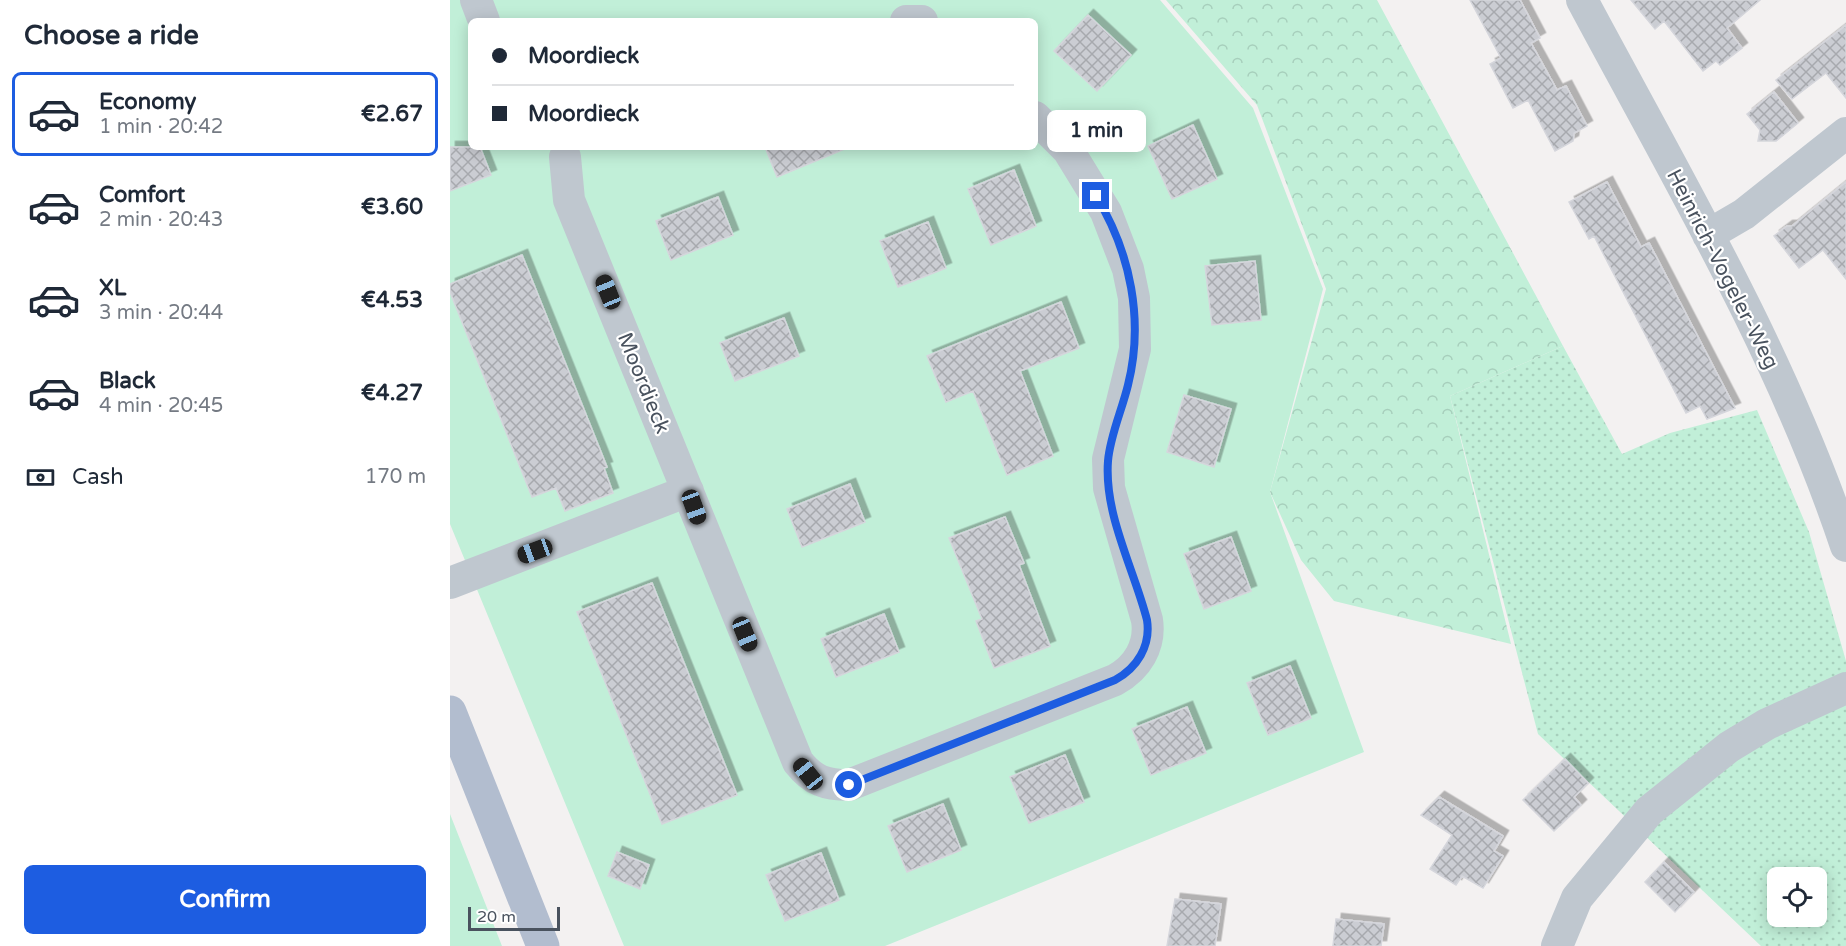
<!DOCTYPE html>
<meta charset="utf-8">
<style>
body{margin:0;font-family:"Varela Round",sans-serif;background:#f6f6f7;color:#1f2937;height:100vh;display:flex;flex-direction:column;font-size:22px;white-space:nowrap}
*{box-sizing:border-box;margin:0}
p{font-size:20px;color:#747a83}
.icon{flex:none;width:33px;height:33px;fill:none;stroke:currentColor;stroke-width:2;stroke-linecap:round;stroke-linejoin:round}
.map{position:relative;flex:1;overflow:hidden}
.details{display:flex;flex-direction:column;background:#fff;width:450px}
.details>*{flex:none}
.banner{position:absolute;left:18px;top:18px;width:570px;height:132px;border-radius:9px;box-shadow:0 3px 15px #0003;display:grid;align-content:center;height:132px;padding:0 24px;background:#fff}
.buttons{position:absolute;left:1317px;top:867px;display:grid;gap:12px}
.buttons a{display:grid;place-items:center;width:60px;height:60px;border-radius:9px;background:#fff;box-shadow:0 3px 15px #0003;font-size:30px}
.scale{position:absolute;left:18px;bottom:15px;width:92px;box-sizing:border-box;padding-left:6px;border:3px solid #49525e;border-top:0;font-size:16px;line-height:21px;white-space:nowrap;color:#49525e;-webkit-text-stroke:4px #fff;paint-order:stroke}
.end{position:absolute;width:27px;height:27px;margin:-14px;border:8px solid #1d5de1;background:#fff;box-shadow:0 0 0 3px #fff}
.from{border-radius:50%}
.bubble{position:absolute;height:42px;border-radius:9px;background:#fff;box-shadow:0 3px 15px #0003;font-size:20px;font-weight:700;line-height:42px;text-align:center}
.car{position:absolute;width:18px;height:36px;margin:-18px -9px;border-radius:8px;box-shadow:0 0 4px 2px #0007;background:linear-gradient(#222 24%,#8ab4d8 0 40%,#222 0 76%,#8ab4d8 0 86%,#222 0)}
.banner b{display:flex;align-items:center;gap:21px;height:57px;font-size:22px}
.banner b+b{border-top:2px solid #e0e1e3}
.banner i{width:15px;height:15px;background:#1f2937}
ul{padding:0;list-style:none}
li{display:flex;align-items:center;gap:18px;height:84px;margin:0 12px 9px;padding:0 12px;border:3px solid transparent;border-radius:9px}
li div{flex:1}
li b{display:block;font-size:22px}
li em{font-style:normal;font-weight:700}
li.active{border-color:#1d5de1}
li>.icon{width:54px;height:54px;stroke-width:1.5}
h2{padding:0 24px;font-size:27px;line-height:72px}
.pay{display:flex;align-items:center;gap:15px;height:66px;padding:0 24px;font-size:22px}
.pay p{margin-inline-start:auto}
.cta{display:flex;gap:12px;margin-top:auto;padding:12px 24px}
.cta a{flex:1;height:69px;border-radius:9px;background:#1d5de1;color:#fff;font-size:24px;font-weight:700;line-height:69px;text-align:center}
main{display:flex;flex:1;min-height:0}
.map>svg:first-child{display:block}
.grass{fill:url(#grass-dots);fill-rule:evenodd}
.forest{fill:url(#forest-crowns)}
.garden{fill:#c1efd8;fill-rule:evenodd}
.building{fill:url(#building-cross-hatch);stroke:#d5d6dc;stroke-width:1.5;filter:url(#shadow)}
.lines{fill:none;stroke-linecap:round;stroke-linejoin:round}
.minor{stroke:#bfc7cf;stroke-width:32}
.major{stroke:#b2bdcf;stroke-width:33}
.route{stroke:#1d5de1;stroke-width:8}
.labels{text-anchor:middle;stroke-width:4.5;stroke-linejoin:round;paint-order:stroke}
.street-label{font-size:21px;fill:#49525e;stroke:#fff}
</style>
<main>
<section class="details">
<h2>Choose a ride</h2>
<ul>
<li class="active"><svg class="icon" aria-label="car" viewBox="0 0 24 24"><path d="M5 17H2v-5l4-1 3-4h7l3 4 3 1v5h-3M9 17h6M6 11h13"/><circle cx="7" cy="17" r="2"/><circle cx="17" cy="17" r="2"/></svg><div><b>Economy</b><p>1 min · 20:42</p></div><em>€2.67</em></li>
<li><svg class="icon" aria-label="car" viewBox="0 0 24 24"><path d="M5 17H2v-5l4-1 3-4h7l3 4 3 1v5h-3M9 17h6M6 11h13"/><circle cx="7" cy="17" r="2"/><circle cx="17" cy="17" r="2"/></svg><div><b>Comfort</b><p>2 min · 20:43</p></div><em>€3.60</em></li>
<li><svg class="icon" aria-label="car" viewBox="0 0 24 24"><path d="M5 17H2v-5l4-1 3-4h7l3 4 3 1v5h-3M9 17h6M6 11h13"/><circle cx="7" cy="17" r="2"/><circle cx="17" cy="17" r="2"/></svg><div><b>XL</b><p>3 min · 20:44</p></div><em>€4.53</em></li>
<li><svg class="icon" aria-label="car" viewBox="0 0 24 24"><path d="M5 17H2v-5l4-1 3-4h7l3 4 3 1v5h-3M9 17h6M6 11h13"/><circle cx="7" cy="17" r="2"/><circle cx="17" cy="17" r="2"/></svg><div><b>Black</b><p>4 min · 20:45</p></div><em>€4.27</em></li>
</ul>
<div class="pay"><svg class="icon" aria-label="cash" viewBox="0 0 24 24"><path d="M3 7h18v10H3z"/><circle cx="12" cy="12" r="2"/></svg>Cash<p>170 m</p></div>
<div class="cta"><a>Confirm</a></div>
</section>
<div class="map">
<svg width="1396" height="946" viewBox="0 0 1396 946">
<defs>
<pattern id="grass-dots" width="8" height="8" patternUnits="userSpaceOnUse" patternTransform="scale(1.5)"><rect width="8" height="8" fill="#c1efd8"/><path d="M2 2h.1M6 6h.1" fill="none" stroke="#a7cfbc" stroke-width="1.8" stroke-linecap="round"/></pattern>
<pattern id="forest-crowns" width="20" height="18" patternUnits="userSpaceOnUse" patternTransform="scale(1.5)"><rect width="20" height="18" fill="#c1efd8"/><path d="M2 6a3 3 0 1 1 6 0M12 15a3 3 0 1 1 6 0" fill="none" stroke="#a7cfbc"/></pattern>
<pattern id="building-cross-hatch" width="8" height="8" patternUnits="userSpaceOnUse" patternTransform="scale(1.5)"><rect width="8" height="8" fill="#cbcdd3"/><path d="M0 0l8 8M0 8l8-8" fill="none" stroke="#a7a9ae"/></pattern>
<filter id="shadow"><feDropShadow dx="5.5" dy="-5.5" stdDeviation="0" flood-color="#0004"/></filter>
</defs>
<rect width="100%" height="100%" fill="#f3f1f1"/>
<path class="grass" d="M1113 346 1172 454 1220 433 1307 410 1359 532 1396 661V946H1311L1088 734 1000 396ZM1328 878H1366V916H1328Z"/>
<path class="forest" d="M716 0H927L1113 346 1000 396 1061 644 884 601 851 560 820 492 876 289 807 105Z"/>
<path class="garden" d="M0 0H710L803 108 873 289 820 492 914 752 435 946H174L0 524ZM21 21H585V147H21Z
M0 814 52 946H0Z"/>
<path class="building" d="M1020 0H1070L1090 38 1081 43 1107 90 1116 86 1137 126 1124 133 1123 141 1105 151 1078 100 1063 108 1040 64 1051 58Z
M1181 0H1310L1277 28 1292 48 1270 65 1266 61 1253 71 1214 21 1205 29Z
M638 15 681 55 647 91 604 51Z
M1396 25V98L1376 73 1342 99 1326 80Z
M1324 92 1348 123 1326 141H1308L1310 130 1297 114Z
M743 125 767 179 722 199 698 146Z
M0 147H30L41 175 0 191Z
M315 147H397V148L327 177Z
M564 170 586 226 541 245 518 189Z
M1157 182 1191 247 1199 243 1285 408 1257 419 1250 406 1236 413 1144 236 1139 239 1119 202Z
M1396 182V279L1373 250 1349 268 1324 236 1337 226H1342Z
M268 197 283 235 221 260 206 221Z
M478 222 496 268 448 287 430 241Z
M72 255 157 467 154 468 163 493 115 511 106 488 82 497 0 292V284Z
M805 261 811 320 762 325 755 266Z
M611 302 629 348 570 371 603 456 557 475 523 391 496 402 477 356Z
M334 318 349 356 285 381 270 343Z
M734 395 781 409 764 467 717 452Z
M400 484 415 522 352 547 337 509Z
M555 517 574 563 569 565 600 646 544 668 526 621 532 619 499 538Z
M781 537 801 591 754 609 734 554Z
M202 583 287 795 212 824 127 612Z
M434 614 449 652 386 677 371 639Z
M840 666 861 718 818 735 797 683Z
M737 707 756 753 701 775 682 729Z
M615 755 634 802 579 823 560 777Z
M1115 759 1138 783 1124 797 1131 805 1104 831 1073 800Z
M989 797 1053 836 1044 851 1053 856 1033 888 1012 876 1006 885 980 869 1002 835 971 815Z
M493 804 511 850 457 872 438 826Z
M167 852 199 865 190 889 158 876Z
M371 853 389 900 335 921 316 875Z
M1214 862 1244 892 1225 912 1195 882Z
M725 899 771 904 765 946H717Z
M886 919 934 924 931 946H883Z"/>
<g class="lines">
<path class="minor" d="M26 0 34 21
M1132 0C1227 178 1332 354 1396 546
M456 21H472
M115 157 119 200 348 762C363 781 376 785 399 785L665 680C687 668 701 646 697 620L659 488 658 459 685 349 684 298 678 269 656 212 618 150 585 117
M1258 235 1294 214 1396 133
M0 583 238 491
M1107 946 1127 898 1199 811 1279 747 1317 724 1396 688"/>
<path class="major" d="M0 712 93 946"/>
</g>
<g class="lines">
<path class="route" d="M399 785 665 680C687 668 701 646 697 620 684 569 654 515 658 461 660 436 672 410 678 385 694 321 681 253 646 196"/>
</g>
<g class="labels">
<g class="street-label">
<text transform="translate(1273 269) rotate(63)" y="7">Heinrich-Vogeler-Weg</text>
<text transform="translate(194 383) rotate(68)" y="7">Moordieck</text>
</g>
</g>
</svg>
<div class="buttons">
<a><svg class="icon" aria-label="locate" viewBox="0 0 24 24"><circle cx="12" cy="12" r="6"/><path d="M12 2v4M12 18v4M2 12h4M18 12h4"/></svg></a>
</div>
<div class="scale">20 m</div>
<i class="end from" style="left:399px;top:785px"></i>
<i class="end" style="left:646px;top:196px"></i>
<div class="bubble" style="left:597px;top:110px;width:99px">1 min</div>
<i class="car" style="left:158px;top:292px;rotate:338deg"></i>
<i class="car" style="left:244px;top:507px;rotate:160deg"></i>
<i class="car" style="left:85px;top:551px;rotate:250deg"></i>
<i class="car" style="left:295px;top:634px;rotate:158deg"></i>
<i class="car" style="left:358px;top:774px;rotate:321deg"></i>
<div class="banner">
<b><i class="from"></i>Moordieck</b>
<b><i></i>Moordieck</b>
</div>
</div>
</main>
